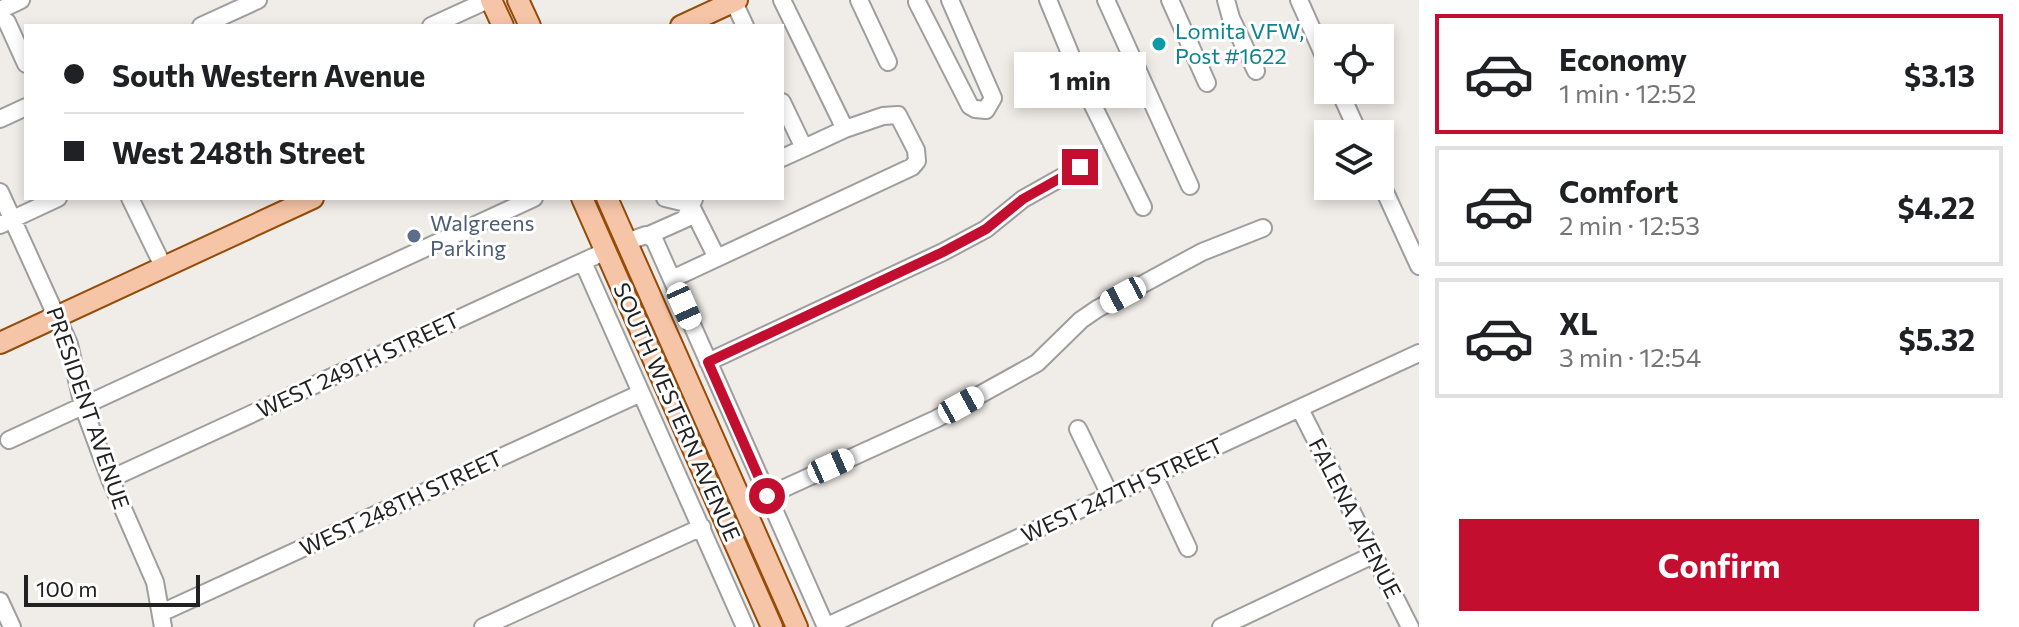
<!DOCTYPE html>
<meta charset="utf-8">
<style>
body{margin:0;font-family:Commissioner,sans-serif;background:#f6f6f6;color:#202124;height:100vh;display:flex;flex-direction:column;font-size:30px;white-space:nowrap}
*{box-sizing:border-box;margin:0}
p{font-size:26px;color:#757577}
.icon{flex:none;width:44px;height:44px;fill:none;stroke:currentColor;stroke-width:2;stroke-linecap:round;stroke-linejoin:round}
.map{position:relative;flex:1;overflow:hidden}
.panel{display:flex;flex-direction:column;background:#fff;width:600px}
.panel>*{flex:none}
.hud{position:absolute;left:24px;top:24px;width:760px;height:176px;border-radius:0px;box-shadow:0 4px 12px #0003;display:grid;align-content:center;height:176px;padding:0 40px;background:#fff}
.tools{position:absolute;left:1314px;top:24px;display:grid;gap:16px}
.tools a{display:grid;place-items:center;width:80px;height:80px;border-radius:0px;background:#fff;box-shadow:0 4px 12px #0003;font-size:40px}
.scale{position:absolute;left:24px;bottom:20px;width:176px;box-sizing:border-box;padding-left:8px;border:4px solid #212121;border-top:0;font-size:22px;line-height:28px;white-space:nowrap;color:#212121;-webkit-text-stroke:6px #fff;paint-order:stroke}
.end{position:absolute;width:36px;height:36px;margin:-18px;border:10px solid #c30e2f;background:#fff;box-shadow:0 0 0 4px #fff}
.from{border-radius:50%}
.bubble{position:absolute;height:56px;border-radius:0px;background:#fff;box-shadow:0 4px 12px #0003;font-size:26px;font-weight:700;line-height:56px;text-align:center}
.car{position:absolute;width:24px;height:48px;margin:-24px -12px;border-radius:10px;box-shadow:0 0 6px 2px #0007;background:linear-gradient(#fff 24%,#345 0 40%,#fff 0 76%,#345 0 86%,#fff 0)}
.hud b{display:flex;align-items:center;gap:28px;height:76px;font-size:30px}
.hud b+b{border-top:2px solid #e0e0e0}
.hud i{width:20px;height:20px;background:#202124}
ul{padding:14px 0 0;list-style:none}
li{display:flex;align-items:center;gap:24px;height:120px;margin:0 16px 12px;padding:0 24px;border:4px solid #e0e0e0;border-radius:0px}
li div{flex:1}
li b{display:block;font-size:30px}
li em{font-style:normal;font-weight:700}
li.current{border-color:#c30e2f}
li>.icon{width:72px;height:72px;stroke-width:1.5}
.action{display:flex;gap:16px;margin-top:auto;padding:16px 40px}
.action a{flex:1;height:92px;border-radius:0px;background:#c30e2f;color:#fff;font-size:32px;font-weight:700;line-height:92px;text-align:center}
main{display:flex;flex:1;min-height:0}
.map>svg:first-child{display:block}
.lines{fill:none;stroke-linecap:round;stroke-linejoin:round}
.minor-casing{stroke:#9e9e9e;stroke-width:20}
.major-casing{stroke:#934c0a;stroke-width:24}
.minor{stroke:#fff;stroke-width:16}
.major{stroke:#f6c5a7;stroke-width:20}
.route{stroke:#c30e2f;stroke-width:10}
.culture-dot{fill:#0f9aa8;stroke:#fff;stroke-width:3}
.service-dot{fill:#5c6f8a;stroke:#fff;stroke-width:3}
.labels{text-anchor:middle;stroke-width:6;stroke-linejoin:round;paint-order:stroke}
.culture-label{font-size:22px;fill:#0d838f;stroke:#fff;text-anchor:start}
.service-label{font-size:22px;fill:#4e5e75;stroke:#fff;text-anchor:start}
.street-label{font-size:22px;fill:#212121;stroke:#fff}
</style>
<main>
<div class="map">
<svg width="1419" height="627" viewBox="0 0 1419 627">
<rect width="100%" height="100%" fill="#f0ece8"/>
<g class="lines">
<defs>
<path id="minor" d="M733 0 745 26
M782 0 845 129 804 148 782 102
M859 0 888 62
M1048 0 1084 87 1143 207
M1106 0 1190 186
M1170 0 1207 83
M1226 0 1231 18 1256 71
M1299 0 1328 65
M917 2 970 106 975 109 986 110 993 98 950 0
M0 10 21 0
M7 22 26 64
M201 26 258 0
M431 26 488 0
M1339 90 1359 134
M0 119 26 107
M782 158 804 148
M1380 181 1419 266
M0 192 69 344 83 406 110 479 155 582 163 627
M130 198 164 268
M665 198 690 204 717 258
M0 225 58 198
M649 235 685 219 694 199
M626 242 646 235 654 239 826 627
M583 262 745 627
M672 279 912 167 917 161 916 150 898 115 883 116 845 129
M708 362 943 252 986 229 1023 199 1080 167
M1300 409 1410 627
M1078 429 1110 495
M9 440 534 198
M1154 475 1188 548
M110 479 606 251
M767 496 936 419 1037 363 1081 320 1097 309 1202 252 1263 228
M0 601 12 627
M161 613 641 393
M483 627 702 527
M825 627 1419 353
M1221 627 1373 555"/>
<path id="major" d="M491 0 503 26
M518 0 530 26
M681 26 737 0
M582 198 772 627
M607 198 797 627
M0 343 313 198"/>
</defs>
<use href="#minor" class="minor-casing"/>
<use href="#major" class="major-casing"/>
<use href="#minor" class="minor"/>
<use href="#major" class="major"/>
</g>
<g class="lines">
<path class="route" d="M767 496 708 362 943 252 986 229 1023 199 1080 167"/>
</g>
<circle class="culture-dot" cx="1159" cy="44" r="8"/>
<circle class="service-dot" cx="414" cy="236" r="8"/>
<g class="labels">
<g class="culture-label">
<text x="1175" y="39">Lomita VFW,<tspan x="1175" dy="25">Post #1622</tspan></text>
</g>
<g class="service-label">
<text x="430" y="231">Walgreens<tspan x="430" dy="25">Parking</tspan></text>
</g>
<g class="street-label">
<text transform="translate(358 365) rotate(-25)" y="8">WEST 249TH STREET</text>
<text transform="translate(88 408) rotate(71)" y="8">PRESIDENT AVENUE</text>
<text transform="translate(677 412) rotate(66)" y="8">SOUTH WESTERN AVENUE</text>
<text transform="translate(1122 490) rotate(-25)" y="8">WEST 247TH STREET</text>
<text transform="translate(401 503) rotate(-25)" y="8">WEST 248TH STREET</text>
<text transform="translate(1355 518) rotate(63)" y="8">FALENA AVENUE</text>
</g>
</g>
</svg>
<div class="tools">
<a><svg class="icon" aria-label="locate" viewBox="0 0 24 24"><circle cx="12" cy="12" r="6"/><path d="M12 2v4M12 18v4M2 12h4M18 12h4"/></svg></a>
<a><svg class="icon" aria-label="layers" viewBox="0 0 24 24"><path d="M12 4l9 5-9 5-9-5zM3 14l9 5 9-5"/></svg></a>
</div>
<div class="scale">100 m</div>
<i class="end from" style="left:767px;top:496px"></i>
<i class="end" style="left:1080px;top:167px"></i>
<div class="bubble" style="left:1014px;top:52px;width:132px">1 min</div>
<i class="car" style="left:1123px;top:295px;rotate:242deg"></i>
<i class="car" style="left:684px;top:306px;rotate:156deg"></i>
<i class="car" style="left:961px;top:405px;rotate:61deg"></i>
<i class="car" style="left:831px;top:466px;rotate:66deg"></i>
<div class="hud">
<b><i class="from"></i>South Western Avenue</b>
<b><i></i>West 248th Street</b>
</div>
</div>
<section class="panel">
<ul>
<li class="current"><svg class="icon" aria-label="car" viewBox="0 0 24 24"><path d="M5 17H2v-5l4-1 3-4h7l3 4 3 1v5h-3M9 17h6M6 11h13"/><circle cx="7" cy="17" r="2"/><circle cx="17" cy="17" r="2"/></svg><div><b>Economy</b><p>1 min · 12:52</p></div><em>$3.13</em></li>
<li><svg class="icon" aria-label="car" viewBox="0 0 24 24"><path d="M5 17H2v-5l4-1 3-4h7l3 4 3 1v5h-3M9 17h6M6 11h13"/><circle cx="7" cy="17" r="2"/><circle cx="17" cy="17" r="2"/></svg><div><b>Comfort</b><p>2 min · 12:53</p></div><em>$4.22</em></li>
<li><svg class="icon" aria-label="car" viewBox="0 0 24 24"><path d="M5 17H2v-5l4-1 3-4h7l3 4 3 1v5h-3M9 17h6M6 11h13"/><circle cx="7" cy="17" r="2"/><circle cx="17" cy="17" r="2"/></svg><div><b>XL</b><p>3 min · 12:54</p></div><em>$5.32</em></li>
</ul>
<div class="action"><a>Confirm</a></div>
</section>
</main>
